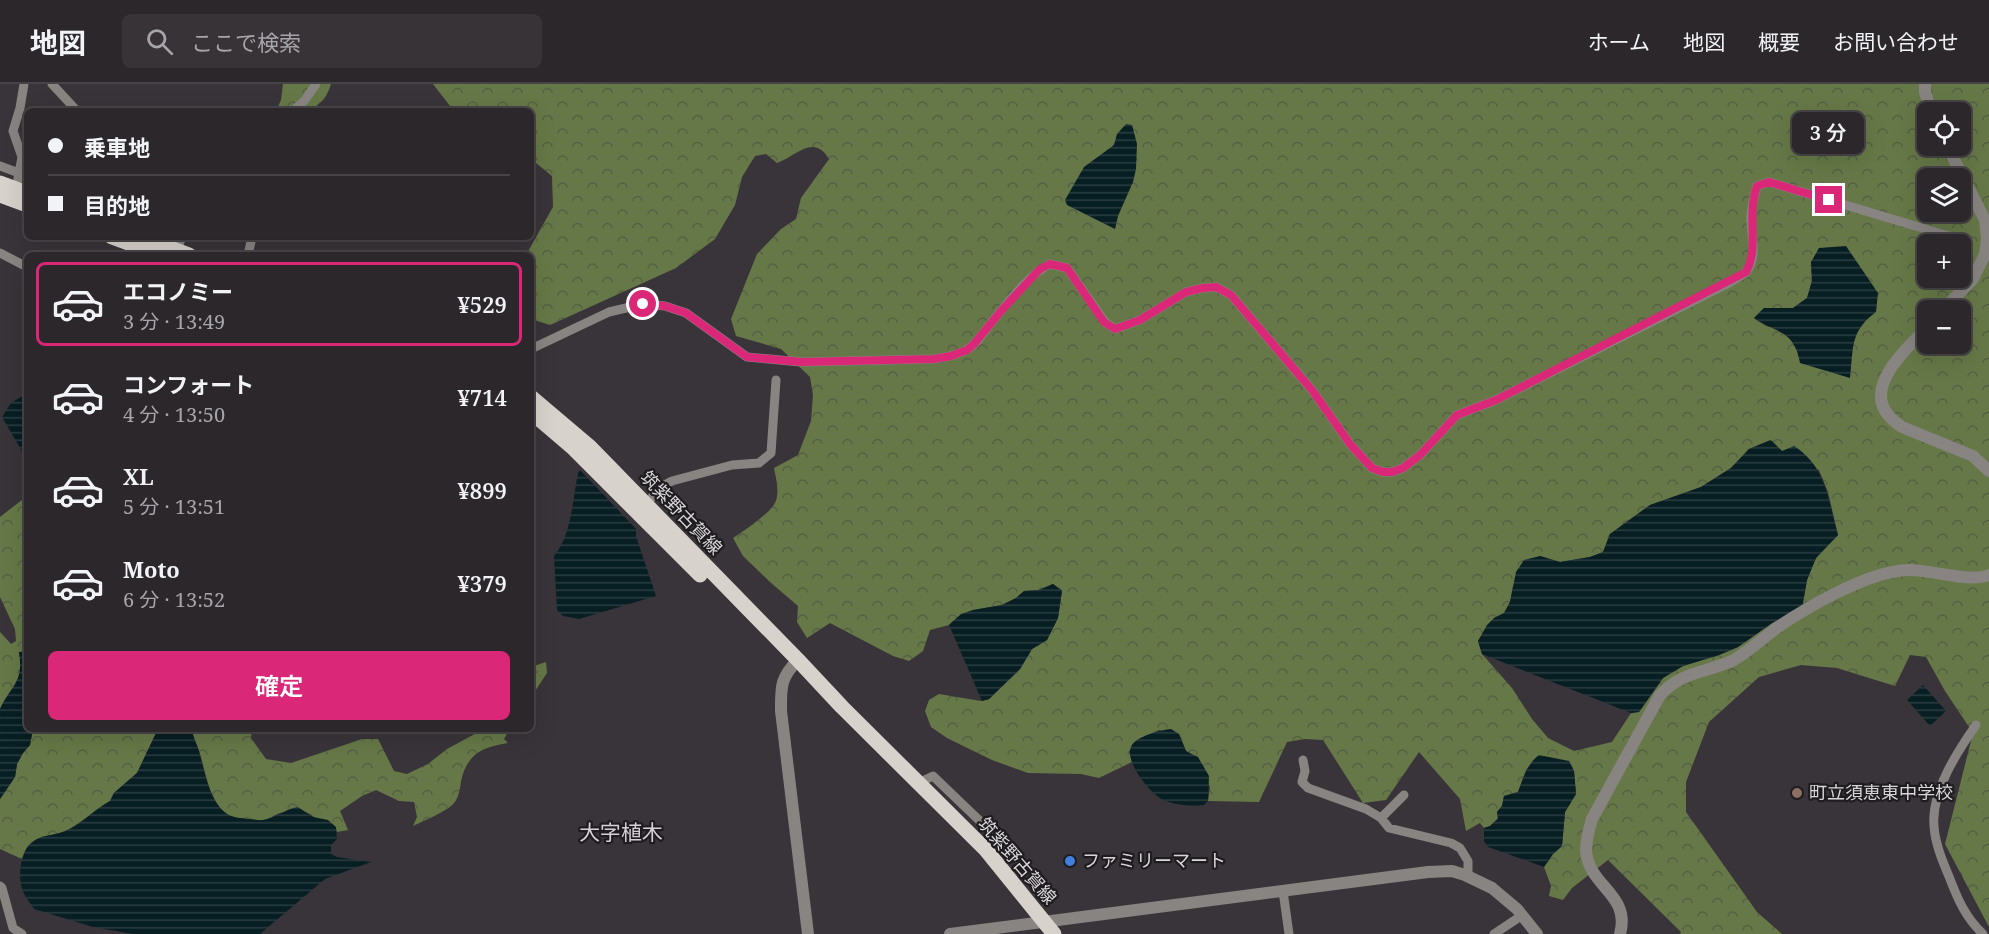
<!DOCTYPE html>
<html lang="ja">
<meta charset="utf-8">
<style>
body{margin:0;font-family:"Noto Serif","Noto Sans JP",serif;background:#373337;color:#f1f3f6;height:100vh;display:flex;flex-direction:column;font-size:22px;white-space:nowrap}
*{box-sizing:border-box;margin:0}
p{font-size:20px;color:#a6a5a9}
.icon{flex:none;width:33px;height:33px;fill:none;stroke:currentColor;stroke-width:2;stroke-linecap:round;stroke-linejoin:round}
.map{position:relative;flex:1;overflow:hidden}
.panel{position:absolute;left:24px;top:168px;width:510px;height:480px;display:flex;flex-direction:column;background:#2b272b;border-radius:9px;box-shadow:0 6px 24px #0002,0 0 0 2px #474447}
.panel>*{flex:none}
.top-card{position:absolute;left:24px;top:24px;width:510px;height:132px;border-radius:9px;box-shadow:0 6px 24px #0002,0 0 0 2px #474447;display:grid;align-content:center;height:132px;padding:0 24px;background:#2b272b}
.controls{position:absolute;left:1917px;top:18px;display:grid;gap:12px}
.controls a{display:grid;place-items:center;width:54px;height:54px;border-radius:9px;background:#2b272b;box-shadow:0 6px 24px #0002,0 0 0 2px #474447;font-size:30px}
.end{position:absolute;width:27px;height:27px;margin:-14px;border:8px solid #db2777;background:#fff;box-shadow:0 0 0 3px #fff}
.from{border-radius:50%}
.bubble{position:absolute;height:42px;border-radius:9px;background:#2b272b;box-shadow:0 6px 24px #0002,0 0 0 2px #474447;font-size:20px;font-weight:600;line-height:42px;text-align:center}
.top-card b{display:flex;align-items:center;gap:21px;height:57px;font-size:22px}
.top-card b+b{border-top:2px solid #474447}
.top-card i{width:15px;height:15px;background:#f1f3f6}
ul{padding:10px 0 0;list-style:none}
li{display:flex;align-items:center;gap:18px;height:84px;margin:0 12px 9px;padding:0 12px;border:3px solid transparent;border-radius:9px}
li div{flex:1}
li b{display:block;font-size:22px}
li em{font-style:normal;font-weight:600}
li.selected{border-color:#db2777}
li>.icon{width:54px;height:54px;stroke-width:1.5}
.button{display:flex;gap:12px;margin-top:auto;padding:12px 24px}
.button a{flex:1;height:69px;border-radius:9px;background:#db2777;color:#fff;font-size:24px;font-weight:600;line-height:69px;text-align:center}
header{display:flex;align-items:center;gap:36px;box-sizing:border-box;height:84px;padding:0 30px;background:#2b272b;border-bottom:2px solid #474447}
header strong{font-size:28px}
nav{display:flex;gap:33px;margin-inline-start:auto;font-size:21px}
.search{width:420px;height:54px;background:#373337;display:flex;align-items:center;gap:15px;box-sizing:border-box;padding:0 21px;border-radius:9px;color:#a6a5a9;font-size:22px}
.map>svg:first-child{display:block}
.forest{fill:url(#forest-crowns);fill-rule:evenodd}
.water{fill:url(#water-rules)}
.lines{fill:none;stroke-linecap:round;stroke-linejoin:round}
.minor{stroke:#878481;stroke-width:9}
.tertiary{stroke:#878481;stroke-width:12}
.primary{stroke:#d8d2cc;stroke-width:15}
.route{stroke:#db2777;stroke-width:8}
.education-dot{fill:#8d6e63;stroke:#1e1c1f;stroke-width:2}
.shop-dot{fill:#3f7fe0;stroke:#1e1c1f;stroke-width:2}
.labels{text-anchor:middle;stroke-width:4.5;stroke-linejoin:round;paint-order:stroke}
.street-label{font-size:18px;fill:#d9d6da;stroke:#1e1c1f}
.poi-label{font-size:18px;fill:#d9d6da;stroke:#1e1c1f;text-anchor:start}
.quarter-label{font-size:21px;fill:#d5cfd6;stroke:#1e1c1f}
</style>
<header>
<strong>地図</strong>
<div class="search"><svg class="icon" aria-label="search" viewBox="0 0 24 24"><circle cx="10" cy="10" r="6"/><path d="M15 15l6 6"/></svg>ここで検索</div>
<nav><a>ホーム</a><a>地図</a><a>概要</a><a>お問い合わせ</a></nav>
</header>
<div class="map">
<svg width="1989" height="850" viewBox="0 0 1989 850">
<defs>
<pattern id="forest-crowns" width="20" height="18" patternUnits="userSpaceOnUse" patternTransform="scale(1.5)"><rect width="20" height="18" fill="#667847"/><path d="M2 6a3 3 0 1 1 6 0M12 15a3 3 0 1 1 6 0" fill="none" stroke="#555f44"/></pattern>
<pattern id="water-rules" width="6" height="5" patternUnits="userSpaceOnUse" patternTransform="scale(1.5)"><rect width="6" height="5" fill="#071e22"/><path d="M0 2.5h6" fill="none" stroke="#2b3e42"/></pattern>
</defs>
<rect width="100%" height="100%" fill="#393439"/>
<path class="forest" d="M283 0H331C322 30 302 27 276 27L281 16Z
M433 0H1989V843L1945 760 1973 649 1945 607 1926 573 1910 571 1895 602 1837 584 1801 581 1759 593 1709 638 1686 698V728L1757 828 1782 850H1680L1681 848 1608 776 1572 804 1563 816 1549 812 1551 802 1544 783 1553 770 1562 762 1565 728 1576 710 1574 687 1569 677 1531 680 1526 686 1518 708 1504 712 1502 722 1497 728 1498 734 1490 742 1484 744 1480 739 1466 747 1460 715 1419 668 1386 716 1363 719 1323 656 1305 655 1287 658 1259 718 1208 717 1210 703 1192 671 1186 667 1179 650 1159 646 1137 656 1129 668 1132 678 1099 694 1081 690 1028 689 992 676 947 654 931 643 925 627 929 616 939 610 981 617 989 615 1020 585 1032 565 1047 556 1058 534 1062 506 1053 500 1039 506 1024 507 1016 514 1002 521 973 526 954 536 949 541 930 546 923 567 909 577 893 572 830 539 807 554 797 538 798 522 770 498 743 472 733 454C744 447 769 430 775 419 780 409 776 394 774 384L798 371 811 337 813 311 810 293 781 265 736 252 731 235 757 170 781 145 796 135 801 114 829 75C814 49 796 72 777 79L766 70 755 72 742 93 735 121 715 155 676 184 550 241 531 235V171H526L553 123 552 92 531 75V27H454ZM1928 28H1960V62H1928ZM1928 94H1960V128H1928ZM1928 160H1960V194H1928ZM1811 178 1876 227C1861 239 1853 251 1852 271L1797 266 1790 255 1778 245 1766 242 1754 234 1764 224H1793L1807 214 1812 197ZM1928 226H1960V260H1928ZM1770 356 1782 367 1819 386 1828 408 1838 451 1816 474 1807 496 1802 524 1772 539 1738 563 1719 571 1683 582 1663 594 1639 628 1631 629 1612 658 1574 667 1548 654 1532 635 1512 604 1482 570 1478 557 1494 534 1504 529 1510 518 1513 502 1540 472 1560 478 1590 473 1603 468 1610 450 1650 421 1701 403 1731 384 1749 365Z
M27 412V569L26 568H19C24 599 12 600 0 625V548L11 560 16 557 15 545 0 513V433Z
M546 578 547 589 531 613V583Z
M33 645H158L137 689 114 709 110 717C96 725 85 736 71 744 58 752 42 750 31 759 26 763 24 769 22 775L0 765V715L15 693 17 680 23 669 30 661Z
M192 645H252L251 654 266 675 291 679 362 655H378L394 687 407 690 428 680 447 665 484 645H510L504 655 508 659C482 663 467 670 461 697 460 705 459 713 454 719 448 727 423 737 413 742L417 733 414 718 399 717 376 706 362 712 340 727 348 746 337 748C334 737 326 737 316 734 313 733 311 730 308 729 305 728 283 728 280 729 274 731 270 735 263 736 254 737 234 735 227 730 208 716 206 687 199 667 196 658 193 654 192 645Z"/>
<path class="water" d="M1126 40 1132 41 1137 60 1136 85 1133 98 1118 132 1115 145 1067 121 1065 116 1084 83 1114 61 1117 50Z
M1846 162 1878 209 1876 228C1849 248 1854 263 1850 294L1800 279C1794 245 1777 250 1754 234L1764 224H1793L1807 214 1812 197 1811 178 1819 164Z
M27 309V376L2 333 11 319Z
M1771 356 1782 367 1794 362C1827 383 1828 417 1838 451L1816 474 1807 496 1802 524 1772 539 1738 563 1719 571 1683 582 1663 594 1639 628 1631 629 1482 570 1478 557 1487 541 1494 534 1504 529 1510 518 1516 488 1524 476 1540 472 1560 478 1590 473 1603 468 1610 450 1650 421 1701 403 1731 384 1749 365Z
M579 385 636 445V452L656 512 579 535 563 532 557 526 554 472C573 449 572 414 579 385Z
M1053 500 1062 507 1058 534 1047 556 1032 565 1020 585 989 615 982 617 949 541 961 530 973 526 1002 521 1016 514 1024 507 1039 506Z
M26 567 27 645H33L30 661 23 669 17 680 15 693 0 715V625C12 600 24 599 19 568Z
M1923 601 1946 627 1930 642 1907 616Z
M158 645H192C193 655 198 661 200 671 205 690 210 718 227 730 233 734 242 734 249 735 254 735 259 737 263 736 276 734 285 725 298 723L313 733 328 736 336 743 337 755 331 761V770L337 773 371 778 325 795 260 850H133L93 843 34 825C29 817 22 810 21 800 18 785 22 763 37 755 43 751 58 751 68 746 84 738 95 725 110 717L114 709 137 689Z
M1171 645 1179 650 1186 667 1198 673 1209 692 1208 717 1204 721C1192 722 1179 722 1166 717 1152 713 1122 676 1132 661 1138 652 1161 646 1171 645Z
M1539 671 1569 677 1574 687 1576 710 1565 728 1562 762 1553 770 1544 783 1488 763 1484 757V744L1490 742 1498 735 1497 728 1502 722 1504 712 1518 708C1523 695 1527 680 1539 671Z"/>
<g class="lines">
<path class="minor" d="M52 0 77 27
M293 27 305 16 316 0
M0 82 19 89 27 88
M16 105 22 73 13 47 20 24 24 0
M0 169 27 183
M175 170 182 153
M248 171 252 153
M531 265 609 228 643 220 665 222 686 229 747 273 801 278 934 275C945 273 956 272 966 266 976 261 984 248 991 239 1007 220 1028 191 1050 180L1067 184 1105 238 1115 245 1140 236 1186 208 1203 204 1216 203 1231 211 1312 306 1350 360 1372 384 1383 388H1392L1403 384 1420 371 1457 331 1496 316 1729 199C1734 195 1742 192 1746 188 1759 174 1750 148 1751 131 1752 121 1754 112 1757 102L1769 98 1962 156 1973 195
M646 420 661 403 672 397 732 381 759 379 771 369 776 296
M1976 641C1957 668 1931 708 1934 742 1935 760 1943 778 1950 795 1958 816 1966 834 1983 850
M1303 676 1305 687 1302 698 1308 704 1366 725 1381 734 1389 744 1451 759 1460 764 1468 777V792
M918 699 933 692 1008 764 1027 785
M1381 734 1404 711
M0 802 2 804 13 844 22 850
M1283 807 1289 850
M1494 850 1521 832"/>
<path class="tertiary" d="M1925 0V8L1931 28
M1943 226 1973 195 1985 170 1987 155 1985 136 1947 62
M1928 243C1902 269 1853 312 1902 343L1973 372 1989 387
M798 576C780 594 781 603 781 627L808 850
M950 850 1428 788 1452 787 1465 791 1492 804 1517 825 1537 850
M1620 850C1631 810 1589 803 1586 767 1586 756 1589 745 1592 735L1660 611C1682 587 1706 589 1734 576 1750 566 1763 554 1778 543 1809 522 1862 492 1898 487 1926 482 1965 500 1989 491"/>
<path class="primary" d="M0 99 27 109
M0 111 27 121
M112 153 161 171
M149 156 189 171
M531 313 590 363 798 576 842 623 986 766 1054 850
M531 328 572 363 700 491"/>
</g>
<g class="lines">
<path class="route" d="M643 220 665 222 686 229 747 273 801 278 934 275 951 272 967 266 974 260 1001 227 1040 185 1050 180 1067 184 1104 238 1115 245 1140 236 1186 208 1203 204 1216 203 1231 211 1312 306 1350 360 1372 384 1383 388H1392L1403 384 1420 371 1457 331 1496 316 1746 188C1760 162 1746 133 1757 102L1769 98 1829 116"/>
</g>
<circle class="education-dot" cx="1797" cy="709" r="6"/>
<circle class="shop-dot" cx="1070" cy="777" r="6"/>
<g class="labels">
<g class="street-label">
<text transform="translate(681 429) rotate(46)" y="6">筑紫野古賀線</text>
<text transform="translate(1017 777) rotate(49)" y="6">筑紫野古賀線</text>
</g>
<g class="poi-label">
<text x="1809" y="715">町立須恵東中学校</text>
<text x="1082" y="783">ファミリーマート</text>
</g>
<g class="quarter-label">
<text x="621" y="756">大字植木</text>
</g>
</g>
</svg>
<div class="controls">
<a><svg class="icon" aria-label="locate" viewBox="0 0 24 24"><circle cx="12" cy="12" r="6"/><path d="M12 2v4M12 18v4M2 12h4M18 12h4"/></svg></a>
<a><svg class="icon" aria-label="layers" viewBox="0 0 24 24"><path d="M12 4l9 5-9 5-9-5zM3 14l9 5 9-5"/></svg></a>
<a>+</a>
<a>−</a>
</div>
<i class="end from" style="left:643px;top:220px"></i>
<i class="end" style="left:1829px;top:116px"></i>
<div class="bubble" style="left:1792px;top:28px;width:72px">3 分</div>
<div class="top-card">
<b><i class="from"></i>乗車地</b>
<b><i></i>目的地</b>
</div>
<section class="panel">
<ul>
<li class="selected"><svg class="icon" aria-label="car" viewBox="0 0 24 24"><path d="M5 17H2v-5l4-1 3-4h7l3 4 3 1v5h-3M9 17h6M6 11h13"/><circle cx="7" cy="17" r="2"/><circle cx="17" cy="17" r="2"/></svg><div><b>エコノミー</b><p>3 分 · 13:49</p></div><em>¥529</em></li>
<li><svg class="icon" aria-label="car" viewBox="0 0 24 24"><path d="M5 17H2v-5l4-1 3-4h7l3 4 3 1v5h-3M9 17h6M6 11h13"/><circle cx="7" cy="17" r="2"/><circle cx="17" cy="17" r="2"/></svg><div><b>コンフォート</b><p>4 分 · 13:50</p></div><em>¥714</em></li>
<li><svg class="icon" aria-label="car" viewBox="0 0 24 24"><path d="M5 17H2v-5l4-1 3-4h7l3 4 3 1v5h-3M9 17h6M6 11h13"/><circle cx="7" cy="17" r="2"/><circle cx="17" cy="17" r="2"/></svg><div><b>XL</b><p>5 分 · 13:51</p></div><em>¥899</em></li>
<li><svg class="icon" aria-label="car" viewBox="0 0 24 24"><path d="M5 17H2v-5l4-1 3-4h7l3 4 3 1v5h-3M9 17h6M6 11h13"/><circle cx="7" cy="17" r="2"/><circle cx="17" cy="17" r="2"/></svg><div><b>Moto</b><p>6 分 · 13:52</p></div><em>¥379</em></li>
</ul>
<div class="button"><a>確定</a></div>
</section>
</div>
